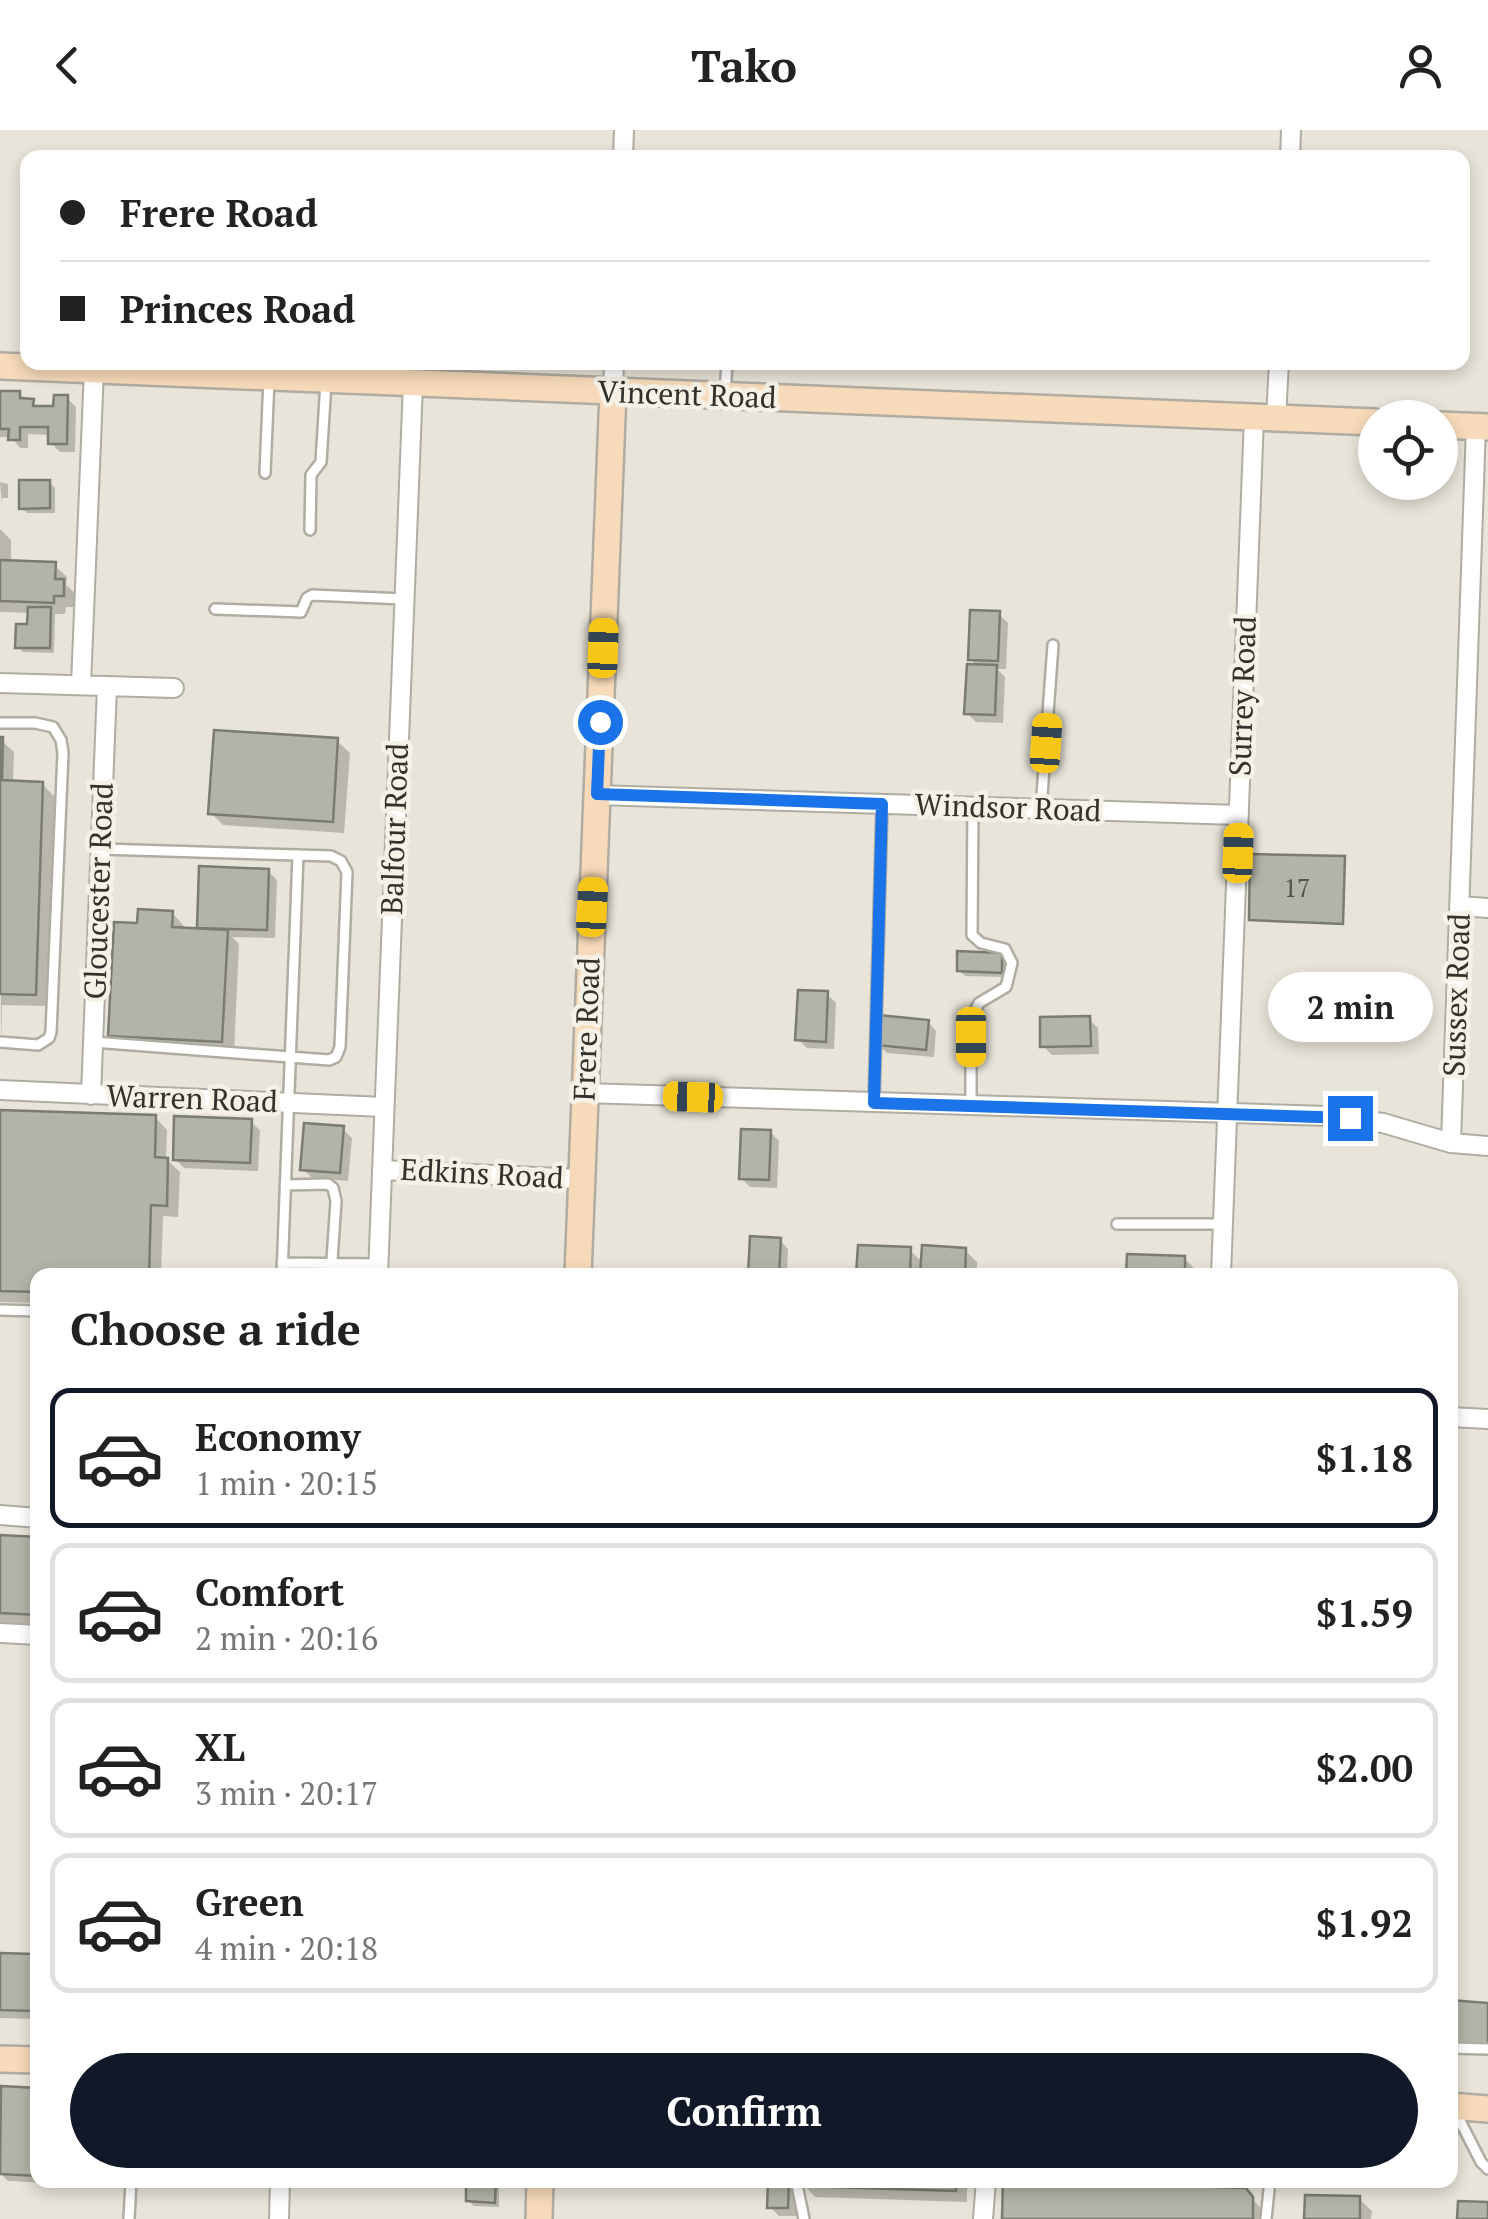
<!DOCTYPE html>
<meta charset="utf-8">
<style>
body{margin:0;font-family:"PT Serif",serif;background:#f2f2f2;color:#222;height:100vh;display:flex;flex-direction:column;font-size:38px;white-space:nowrap}
*{box-sizing:border-box;margin:0}
p{font-size:32px;color:#767676}
.icon{flex:none;width:55px;height:55px;fill:none;stroke:currentColor;stroke-width:2;stroke-linecap:round;stroke-linejoin:round}
.map{position:relative;flex:1;overflow:hidden}
.sheet{position:absolute;left:30px;top:1138px;width:1428px;height:920px;display:flex;flex-direction:column;background:#fff;border-radius:20px;box-shadow:0 5px 15px #0003}
.sheet>*{flex:none}
.top-card{position:absolute;left:20px;top:20px;width:1450px;height:220px;border-radius:20px;box-shadow:0 5px 15px #0003;display:grid;align-content:center;height:220px;padding:0 40px;background:#fff}
.tools{position:absolute;left:1358px;top:270px;display:grid;gap:20px}
.tools a{display:grid;place-items:center;width:100px;height:100px;border-radius:50%;background:#fff;box-shadow:0 5px 15px #0003;font-size:50px}
.end{position:absolute;width:45px;height:45px;margin:-22px;border:12px solid #1a73e8;background:#fff;box-shadow:0 0 0 5px #fff}
.from{border-radius:50%}
.bubble{position:absolute;height:70px;border-radius:35px;background:#fff;box-shadow:0 5px 15px #0003;font-size:32px;font-weight:800;line-height:70px;text-align:center}
.car{position:absolute;width:30px;height:60px;margin:-30px -15px;border-radius:12px;box-shadow:0 0 8px 2px #0007;background:linear-gradient(#f5c518 24%,#345 0 40%,#f5c518 0 76%,#345 0 86%,#f5c518 0)}
.top-card b{display:flex;align-items:center;gap:35px;height:95px;font-size:38px}
.top-card b+b{border-top:2px solid #e0e0e0}
.top-card i{width:25px;height:25px;background:#222}
ul{padding:0;list-style:none}
li{display:flex;align-items:center;gap:30px;height:140px;margin:0 20px 15px;padding:0 20px;border:5px solid #e0e0e0;border-radius:20px}
li div{flex:1}
li b{display:block;font-size:38px}
li em{font-style:normal;font-weight:800}
li.on{border-color:#111827}
li>.icon{width:90px;height:90px;stroke-width:1.5}
h2{padding:0 40px;font-size:45px;line-height:120px}
.button{display:flex;gap:20px;margin-top:auto;padding:20px 40px}
.button a{flex:1;height:115px;border-radius:60px;background:#111827;color:#fff;font-size:40px;font-weight:800;line-height:115px;text-align:center}
header{display:flex;justify-content:space-between;align-items:center;height:130px;padding:0 40px;background:#fff;font-size:45px;font-weight:800}
.map>svg:first-child{display:block}
.shadow{fill:#0003}
.building{fill:#b2b4a9;stroke:#7a7c72;stroke-width:2.5}
.lines{fill:none;stroke-linecap:round;stroke-linejoin:round}
.lane-casing{stroke:#b0aca2;stroke-width:14}
.street-casing{stroke:#b0aca2;stroke-width:22}
.secondary-casing{stroke:#b0aca2;stroke-width:30}
.lane{stroke:#fff;stroke-width:9}
.street{stroke:#fff;stroke-width:18}
.secondary{stroke:#f7dab9;stroke-width:25}
.route{stroke:#1a73e8;stroke-width:12}
.labels{text-anchor:middle;stroke-width:9;stroke-linejoin:round;paint-order:stroke}
.number-label{font-size:25px;fill:#53524c}
.street-label{font-size:30px;fill:#33312d;stroke:#f6f1e6}
</style>
<header><svg class="icon" aria-label="back" viewBox="0 0 24 24"><path d="M15 5l-7 7 7 7"/></svg>Tako<svg class="icon" aria-label="person" viewBox="0 0 24 24"><circle cx="12" cy="8" r="4"/><path d="M4 21q1-7 8-7t8 7"/></svg></header>
<div class="map">
<svg width="1488" height="2089" viewBox="0 0 1488 2089">
<rect width="100%" height="100%" fill="#e8e4d9"/>
<path class="shadow" d="M0 263 19 264 40 278 56 279 67 268 76 277 75 322H60L51 313V305L28 304V318H20L11 307H0Z
M0 352 8 354V368H2V375Z
M49 352 55 358V383H27L21 378Z
M0 399 11 410V433L54 435 67 447 66 455 76 464 75 477H66L65 484H55L54 523 23 522 18 517 30 497V483L0 482Z
M999 484 1008 493 1006 539H997L1005 547 1003 593 976 592 967 583 978 537 970 529Z
M0 609 14 622 13 653 42 654 55 667 47 876 2 875 1 917Z
M337 611 350 623 344 703 223 695 211 683Z
M1344 729V795L1252 789Z
M201 738 268 741 277 750 275 808 232 807 239 814 234 923 123 917 111 905 140 796 172 783 184 796V800H199Z
M1001 825 1007 831 1006 847 965 846 959 840Z
M827 864 836 873 834 919 807 918 798 909Z
M1089 889 1098 898 1099 924 1052 925 1043 916Z
M928 892 936 901 934 927 887 923 878 914Z
M0 983 155 987 167 1000 166 1029 180 1042 178 1087 163 1086 161 1145H38V1173L0 1172Z
M251 992 260 1000 258 1041 184 1038 175 1029Z
M343 999 352 1008 348 1051 312 1048 303 1039Z
M770 1002 779 1011 777 1058 750 1057 741 1048Z
M780 1110 788 1119 787 1145H751Z
M910 1120 923 1133 965 1120 977 1132V1145H859Z
M1184 1128 1196 1140V1145H1129Z
M0 1408 38 1410V1496L0 1494Z
M0 1826 34 1827 38 1830V1889L0 1888Z
M1450 1872 1488 1875V1926L1450 1923Z
M4 1959 38 1960V2050H46V2053L8 2051 0 2043Z
M469 2050H499V2077L474 2076 468 2070Z
M771 2050H797L796 2086H779L770 2077Z
M803 2050H967V2072L815 2067 803 2054Z
M1005 2050H1097V2056L1245 2060 1264 2082V2089H1004Z
M1359 2069 1372 2081 1371 2089H1307Z"/>
<path class="building" d="M0 261H20V268L34 269 33 276H53L54 265H68L67 314H48V297H20V310H8L9 299H0Z
M19 350H50V378L19 379Z
M0 430 56 432 55 449H64V466H54V473L0 471Z
M28 477H51L50 518H15L16 494H27Z
M970 480 1000 481 998 531 968 530Z
M967 534 997 535 995 585 964 584Z
M214 600 338 608 333 692 208 684Z
M0 607H3L2 650 43 652 36 865 0 864Z
M1250 724 1345 726 1343 794 1249 790Z
M199 736 269 739 267 800 197 798Z
M138 779 173 781 172 797 228 800 222 912 108 906 114 792 137 793Z
M957 821 1002 823V843L957 841Z
M798 860 828 861 826 912 795 910Z
M878 885 929 890 926 920 876 915Z
M1090 886 1091 916 1040 917V887Z
M0 980 156 985 155 1027 168 1028 167 1076 151 1075 149 1145H38V1162L0 1161Z
M174 986 252 989 250 1033 173 1030Z
M304 993 344 996 340 1043 300 1040Z
M741 999 771 1000 769 1050 739 1049Z
M750 1106 781 1108 779 1145H748Z
M858 1115 911 1117 910 1145H856Z
M922 1115 966 1118 965 1145H920Z
M1127 1124 1185 1126V1145H1126Z
M0 1405 38 1407V1485L0 1483Z
M0 1823 35 1824 33 1881 0 1880Z
M1450 1870 1488 1873V1916L1450 1913Z
M1 1956 38 1958V2046L0 2044Z
M466 2050H496L495 2073 466 2071Z
M768 2050H789L788 2078H767Z
M801 2050H956V2061L801 2056Z
M1003 2050H1085V2053L1246 2058 1253 2067V2089H1002Z
M1305 2065 1360 2066V2089H1304Z
M1458 2071 1488 2072V2089H1457Z"/>
<g class="lines">
<defs>
<path id="lane" d="M725 264 727 232
M265 343 269 249
M310 400 311 345 321 332 326 252
M215 479 301 482 307 468 312 465 404 469
M0 593H35L53 597 61 610 63 623 51 902 49 908 38 915 0 912
M1041 679 1053 515
M93 912 329 930 336 927 340 917 347 742 341 731 331 726 101 719
M874 971 882 674
M971 974V889L979 873 1006 857 1012 833 1005 819 981 813 972 805 973 677
M285 1055 328 1054 333 1058 336 1071 331 1145
M1117 1094H1223
M282 1133 379 1134
M282 1145 298 725
M0 1180 38 1181
M1450 1918 1488 1919
M1454 1979 1481 2032 1488 2039
M796 2050 804 2089
M129 2089 131 2050
M1266 2089 1270 2050"/>
<path id="street" d="M623 28 624 0
M1290 28 1291 0
M613 262 614 232
M1276 288 1279 232
M0 553 174 558
M81 555 94 239
M597 665 1239 685
M1461 776 1488 778
M0 960 384 977
M584 963 1328 986 1383 993 1451 1013 1488 1016
M91 965 107 556
M1451 1013 1476 296
M382 1040 581 1049
M378 1145 413 253
M1221 1145 1254 287
M1450 1287 1488 1289
M0 1385 38 1388
M0 1503 38 1505
M279 2089 280 2050
M983 2089 986 2050"/>
<path id="secondary" d="M0 236 1375 292
M1440 295 1488 297
M578 1145 613 262
M0 1929 38 1930
M1450 1976 1488 1979
M539 2089 540 2050"/>
</defs>
<use href="#lane" class="lane-casing"/>
<use href="#street" class="street-casing"/>
<use href="#secondary" class="secondary-casing"/>
<use href="#lane" class="lane"/>
<use href="#street" class="street"/>
<use href="#secondary" class="secondary"/>
</g>
<g class="lines">
<path class="route" d="M600 592 597 664 882 674 874 973 1350 988"/>
</g>
<g class="labels">
<g class="number-label">
<text x="1297" y="767">17</text>
</g>
<g class="street-label">
<text transform="translate(687 265) rotate(2)" y="10">Vincent Road</text>
<text transform="translate(1243 566) rotate(-88)" y="10">Surrey Road</text>
<text transform="translate(1008 678) rotate(2)" y="10">Windsor Road</text>
<text transform="translate(395 699) rotate(-88)" y="10">Balfour Road</text>
<text transform="translate(99 761) rotate(-88)" y="10">Gloucester Road</text>
<text transform="translate(1457 865) rotate(-88)" y="10">Sussex Road</text>
<text transform="translate(587 899) rotate(-88)" y="10">Frere Road</text>
<text transform="translate(192 969) rotate(2)" y="10">Warren Road</text>
<text transform="translate(482 1044) rotate(3)" y="10">Edkins Road</text>
</g>
</g>
</svg>
<div class="tools">
<a><svg class="icon" aria-label="locate" viewBox="0 0 24 24"><circle cx="12" cy="12" r="6"/><path d="M12 2v4M12 18v4M2 12h4M18 12h4"/></svg></a>
</div>
<i class="end from" style="left:600px;top:592px"></i>
<i class="end" style="left:1350px;top:988px"></i>
<div class="bubble" style="left:1268px;top:842px;width:165px">2 min</div>
<i class="car" style="left:603px;top:518px;rotate:2deg"></i>
<i class="car" style="left:1046px;top:613px;rotate:4deg"></i>
<i class="car" style="left:1238px;top:723px;rotate:2deg"></i>
<i class="car" style="left:592px;top:777px;rotate:3deg"></i>
<i class="car" style="left:971px;top:907px;rotate:180deg"></i>
<i class="car" style="left:693px;top:967px;rotate:272deg"></i>
<div class="top-card">
<b><i class="from"></i>Frere Road</b>
<b><i></i>Princes Road</b>
</div>
<section class="sheet">
<h2>Choose a ride</h2>
<ul>
<li class="on"><svg class="icon" aria-label="car" viewBox="0 0 24 24"><path d="M5 17H2v-5l4-1 3-4h7l3 4 3 1v5h-3M9 17h6M6 11h13"/><circle cx="7" cy="17" r="2"/><circle cx="17" cy="17" r="2"/></svg><div><b>Economy</b><p>1 min · 20:15</p></div><em>$1.18</em></li>
<li><svg class="icon" aria-label="car" viewBox="0 0 24 24"><path d="M5 17H2v-5l4-1 3-4h7l3 4 3 1v5h-3M9 17h6M6 11h13"/><circle cx="7" cy="17" r="2"/><circle cx="17" cy="17" r="2"/></svg><div><b>Comfort</b><p>2 min · 20:16</p></div><em>$1.59</em></li>
<li><svg class="icon" aria-label="car" viewBox="0 0 24 24"><path d="M5 17H2v-5l4-1 3-4h7l3 4 3 1v5h-3M9 17h6M6 11h13"/><circle cx="7" cy="17" r="2"/><circle cx="17" cy="17" r="2"/></svg><div><b>XL</b><p>3 min · 20:17</p></div><em>$2.00</em></li>
<li><svg class="icon" aria-label="car" viewBox="0 0 24 24"><path d="M5 17H2v-5l4-1 3-4h7l3 4 3 1v5h-3M9 17h6M6 11h13"/><circle cx="7" cy="17" r="2"/><circle cx="17" cy="17" r="2"/></svg><div><b>Green</b><p>4 min · 20:18</p></div><em>$1.92</em></li>
</ul>
<div class="button"><a>Confirm</a></div>
</section>
</div>
